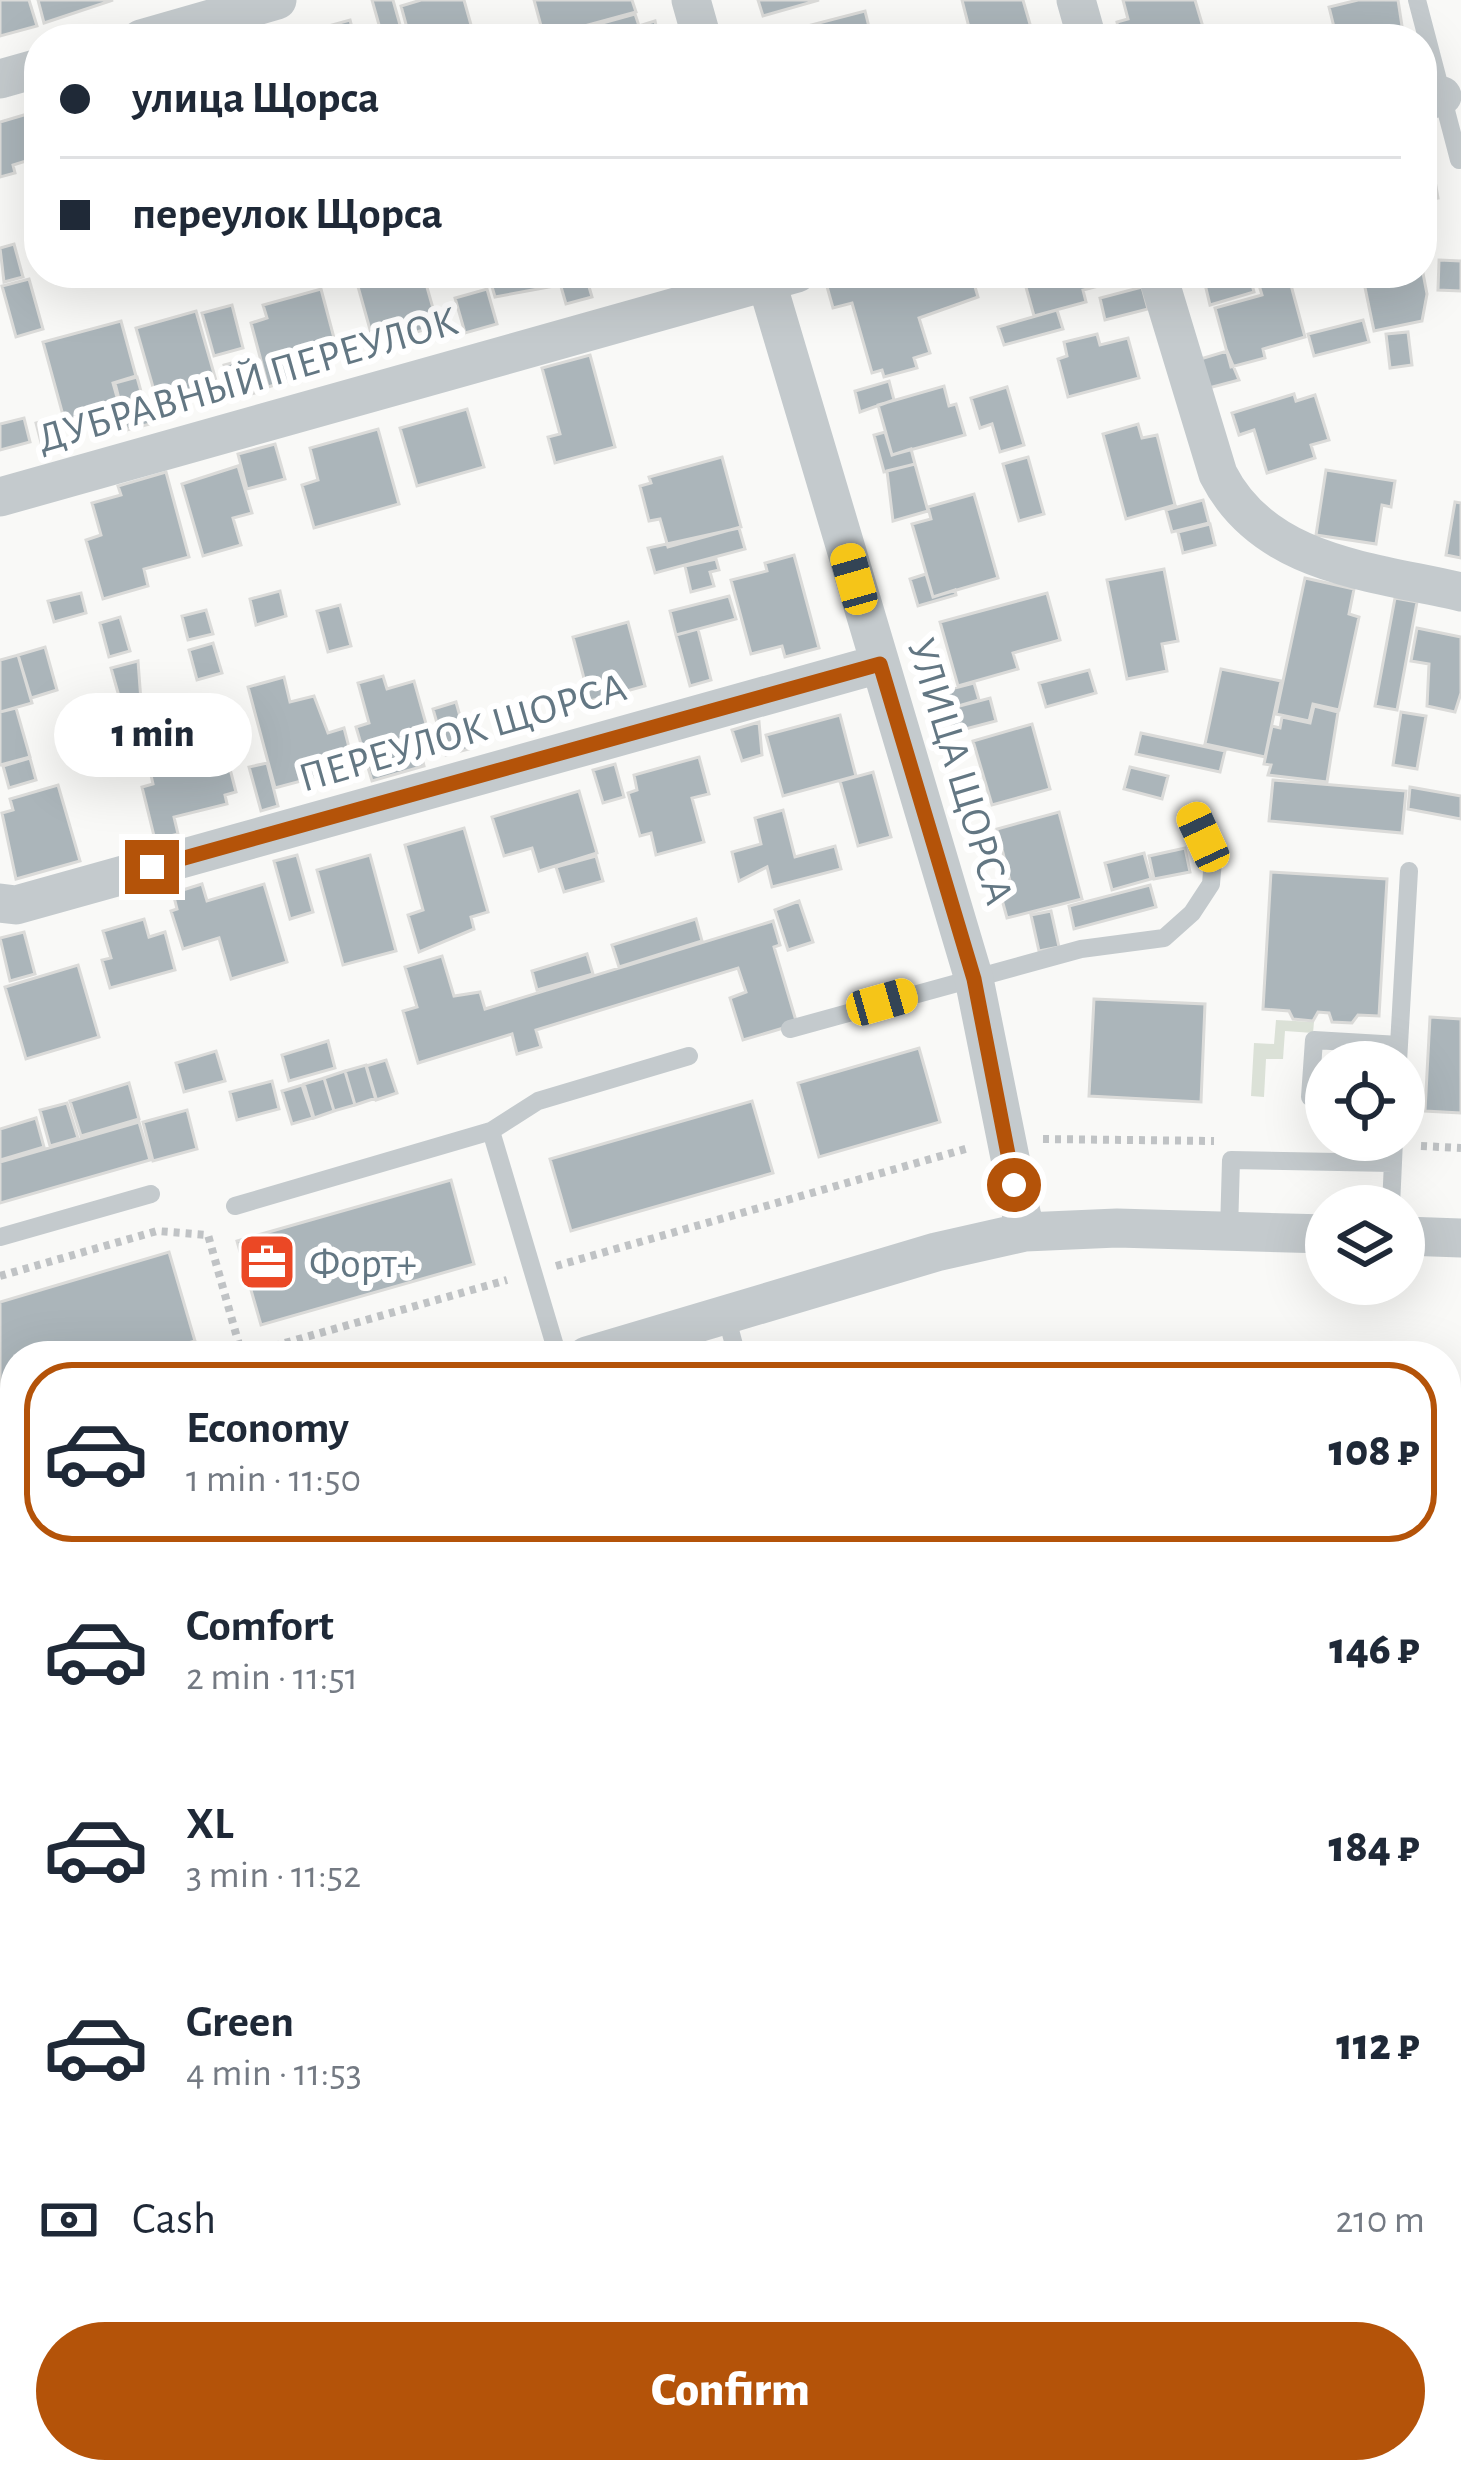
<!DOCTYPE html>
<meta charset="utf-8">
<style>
body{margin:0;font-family:"Alegreya Sans",sans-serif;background:#f2f2f3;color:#1f2937;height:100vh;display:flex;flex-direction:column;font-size:45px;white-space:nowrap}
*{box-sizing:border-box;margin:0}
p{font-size:39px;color:#747a83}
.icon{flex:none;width:66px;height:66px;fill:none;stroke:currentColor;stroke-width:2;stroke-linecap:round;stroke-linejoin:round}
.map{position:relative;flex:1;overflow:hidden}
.panel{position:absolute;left:0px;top:1341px;width:1461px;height:1143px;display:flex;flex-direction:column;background:#fff;border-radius:48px 48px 0 0;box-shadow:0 12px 48px #0002}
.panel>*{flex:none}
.banner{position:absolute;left:24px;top:24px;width:1413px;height:264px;border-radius:48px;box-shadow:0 12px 48px #0002;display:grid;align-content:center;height:264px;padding:0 36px;background:#fff}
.tools{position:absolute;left:1305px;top:1041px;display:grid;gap:24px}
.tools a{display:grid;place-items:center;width:120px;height:120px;border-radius:50%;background:#fff;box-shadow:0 12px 48px #0002;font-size:60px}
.end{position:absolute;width:54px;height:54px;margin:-27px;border:15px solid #b45309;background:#fff;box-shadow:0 0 0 6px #fff}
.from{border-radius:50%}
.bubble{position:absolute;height:84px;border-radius:42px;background:#fff;box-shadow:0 12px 48px #0002;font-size:39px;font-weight:800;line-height:84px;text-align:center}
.car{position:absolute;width:36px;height:72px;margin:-36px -18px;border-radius:15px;box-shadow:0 0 9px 3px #0007;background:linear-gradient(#f5c518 24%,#345 0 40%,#f5c518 0 76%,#345 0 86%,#f5c518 0)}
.banner b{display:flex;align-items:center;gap:42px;height:114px;font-size:45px}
.banner b+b{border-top:3px solid #e0e1e3}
.banner i{width:30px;height:30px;background:#1f2937}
ul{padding:21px 0 0;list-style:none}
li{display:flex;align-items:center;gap:36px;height:180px;margin:0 24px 18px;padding:0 12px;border:6px solid transparent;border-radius:48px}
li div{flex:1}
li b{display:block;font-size:45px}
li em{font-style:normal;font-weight:800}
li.current{border-color:#b45309}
li>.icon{width:108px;height:108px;stroke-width:1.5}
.pay{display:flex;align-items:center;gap:30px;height:132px;padding:0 36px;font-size:45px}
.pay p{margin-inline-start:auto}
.button{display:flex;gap:24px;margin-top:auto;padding:24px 36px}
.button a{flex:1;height:138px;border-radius:72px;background:#b45309;color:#fff;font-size:48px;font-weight:800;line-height:138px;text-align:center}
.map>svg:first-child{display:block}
.green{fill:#dbe1d7}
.building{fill:#abb5ba;stroke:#dbdbd9;stroke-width:3}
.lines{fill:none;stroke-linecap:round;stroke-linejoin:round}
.path{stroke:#c0c3c5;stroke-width:8;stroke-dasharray:6 6;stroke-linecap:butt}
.lane{stroke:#c4cacd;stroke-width:18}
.street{stroke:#c4cacd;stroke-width:39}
.route{stroke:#b45309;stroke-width:15}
.labels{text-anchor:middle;stroke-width:12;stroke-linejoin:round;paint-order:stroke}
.street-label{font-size:42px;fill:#637783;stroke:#fff}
.poi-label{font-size:42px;fill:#637783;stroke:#fff;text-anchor:start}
</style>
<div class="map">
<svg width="1461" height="2482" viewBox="0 0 1461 2482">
<rect width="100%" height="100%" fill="#f9f9f7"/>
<path class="green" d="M1276 1020 1314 1022 1313 1033 1285 1031 1283 1059H1266L1264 1097 1251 1096 1254 1043 1274 1044Z"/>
<path class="building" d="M0 0H29L37 26 0 36Z
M38 0H113L44 23Z
M372 0H393L404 39H383Z
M421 0H464L475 39H410L401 6Z
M534 0H632L636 12 544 37Z
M758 0H819L763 16Z
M962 0H1023L1032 31 972 39Z
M1123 0H1195L1203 27 1159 39H1121L1117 22 1128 19Z
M1358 0H1398L1404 39H1337L1329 7Z
M865 11 872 39H757Z
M635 14 639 26 655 21 659 39H591L588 27Z
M350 20 355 39H285V38Z
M34 112 39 157 13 165 15 173 0 177V122Z
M1430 152 1438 198 1422 201V153Z
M14 244 23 277 4 282 0 248Z
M1439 260 1461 261V291L1438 290Z
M1422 268 1427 294 1422 321 1374 331 1362 273H1422Z
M392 273H423L438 326 374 344 357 283Z
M488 273H551L554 286 495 297Z
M557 273H585L592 297 566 304Z
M862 273H971L978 297 919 318 930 353 914 358 917 368 884 377 882 370 872 373 852 303 833 308 826 283Z
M1022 273H1111L1114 282 1083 290 1086 302 1034 316Z
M1249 273 1254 292 1210 305 1205 284Z
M1288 274 1305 337 1263 349 1265 358 1231 367 1215 308 1262 295 1258 282Z
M29 279 43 329 16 337 2 286Z
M1142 287 1148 309 1105 320 1100 298Z
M321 289 338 353 300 363 304 376 268 387 251 323 267 318 263 305Z
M487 289 497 324 465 333 455 298Z
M232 305 243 348 214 356 202 313Z
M1057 310 1063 329 1004 345 998 327Z
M196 311 219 391 159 408 136 328Z
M1363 320 1369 342 1314 356 1308 334Z
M121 321 136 376 113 383 122 415 67 430 43 342Z
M1408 332 1412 365 1390 368 1386 334Z
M1097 334 1100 345 1128 338 1139 378 1068 397 1058 359 1067 356 1064 342Z
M1227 351 1239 380 1205 389 1197 360Z
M590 355 615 447 555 463 548 437 560 434 542 368Z
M246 359 255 393 234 399 224 365Z
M137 377 150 424 127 430 115 383Z
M889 381 894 400 860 412 855 391Z
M944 386 949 406 956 404 965 435 892 455 878 405Z
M1007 387 1024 445 1000 452 992 424 980 428 971 398Z
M1294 394 1296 401 1315 395 1329 440 1311 445 1315 458 1267 473 1254 430 1239 435 1232 413Z
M467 409 484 467 417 486 400 428Z
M24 418 30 442 0 450V424Z
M53 418 61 450 44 454 36 423Z
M1138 424 1142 438 1157 435 1175 505 1126 519 1103 434Z
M378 429 399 504 314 528 302 485 318 480 310 448Z
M885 432 892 455 911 449 915 464 884 472 874 435Z
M275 444 285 479 247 489 238 454Z
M722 457 741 527 668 547 660 519 649 521 640 486 651 483 649 477Z
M1028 457 1044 514 1019 521 1003 464Z
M915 464 928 511 893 521 887 471Z
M238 466 252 513 233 518 241 545 203 556 182 484Z
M1326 470 1395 481 1391 507 1382 505 1376 544 1316 535Z
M166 472 189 557 144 569 148 586 103 599 86 540 101 535 92 503 121 495 118 486Z
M974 494 998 578 933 597 912 524 931 519 928 507Z
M1203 500 1209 523 1172 532 1166 510Z
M1455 502 1461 503V558L1446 555Z
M1210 524 1215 545 1183 553 1178 532Z
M739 528 745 549 655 573 648 548Z
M794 555 819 648 785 657 782 646 751 654 731 580 767 571 765 563Z
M716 559 719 570 710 572 714 586 691 592 685 566Z
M1164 569 1178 641 1162 644 1167 671 1127 679 1107 580Z
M926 574 933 597 955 590 956 595 918 606 910 579Z
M1305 578 1354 589 1349 614 1359 617 1339 710 1313 704 1309 721 1276 714Z
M280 591 286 616 256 625 250 599Z
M81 593 86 613 54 622 48 601Z
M1047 593 1060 640 1013 653 1018 669 958 686 940 622Z
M729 596 736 619 676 635 670 611Z
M1395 598 1417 602 1397 710 1375 706Z
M340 605 351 646 328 652 317 611Z
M206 610 213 634 188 640 182 616Z
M120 617 130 651 109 657 100 623Z
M628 622 645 686 590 701 573 637Z
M1417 628 1461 637V693L1455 712 1427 706 1429 664 1411 661Z
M698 629 711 680 690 686 676 635Z
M213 643 222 673 197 680 189 650Z
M45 647 57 690 31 698 18 655Z
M18 655 32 703 0 712V660Z
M138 661 141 701 122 707 111 668Z
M1221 669 1281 681 1265 757 1205 744Z
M1089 670 1096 693 1046 707 1039 683Z
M383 676 387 689 414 681 432 745 420 749 424 766 372 781 356 727 369 723 358 683Z
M284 677 290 702 314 696 328 733 344 728 354 767 275 788 248 687Z
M974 683 979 700 948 709 943 691Z
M990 698 996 721 954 732 948 709Z
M456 702 469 749 446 755 433 709Z
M1314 706 1338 712 1327 782 1268 775 1271 765 1264 764 1272 726 1280 728 1282 717 1310 723Z
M16 708 30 757 0 765V712Z
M1401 712 1426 716 1417 769 1393 765Z
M840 715 856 776 783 796 766 735Z
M759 722 762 755 742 761 732 730Z
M208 724 212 741 161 754 157 738Z
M1032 724 1050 789 992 805 973 741Z
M1141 733 1225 751 1220 772 1136 754Z
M222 738 236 792 225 795 227 804 174 817 178 834 155 840 142 787 153 784 147 758Z
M699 757 709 794 692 798 704 842 656 855 651 833 640 836 628 793 637 790 634 775Z
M30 758 36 780 9 788 3 766Z
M267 763 278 806 261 811 249 767Z
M615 764 624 797 603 803 593 770Z
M1130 767 1168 776 1162 799 1124 789Z
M873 772 891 837 858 846 840 781Z
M1273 780 1406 791 1402 833 1269 821Z
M58 785 80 861 16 879 2 813 13 810 10 799Z
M1410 787 1461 796V819L1408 809Z
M579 791 597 853 539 871 532 848 504 856 492 817Z
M783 810 795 857 835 846 841 869 772 887 767 867 739 881 732 852 761 844 755 818Z
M1059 812 1082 899 1007 918 998 885 1010 881 997 829Z
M464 828 488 912 471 917 474 929 419 952 408 915 423 910 405 845Z
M1185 848 1190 872 1154 879 1149 856Z
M1144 853 1151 879 1112 890 1105 863Z
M297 855 313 912 290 919 274 861Z
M370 855 396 951 343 965 317 870Z
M596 856 603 881 564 892 556 867Z
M1271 872 1387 879 1379 1016 1358 1015 1352 1023 1332 1022 1329 1013 1318 1012 1313 1021 1293 1019 1289 1011 1263 1009Z
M202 884 207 901 264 884 287 962 231 979 219 938 183 949 171 911 177 909 173 893Z
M1150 885 1156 907 1074 929 1069 906Z
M799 901 813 942 788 950 775 910Z
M1051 911 1059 947 1039 951 1031 915Z
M144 919 149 937 165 932 175 970 110 988 102 960 111 958 103 931Z
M696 919 702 941 619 967 612 945Z
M773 921 780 945 774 947 797 1024 743 1040 730 998 746 992 738 968 536 1030 541 1047 517 1054 512 1034 418 1063 403 1011 417 1007 405 967 442 956 454 996 480 992 485 1009Z
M24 932 35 974 10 981 0 938Z
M587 954 593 974 537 990 532 971Z
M78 965 99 1037 26 1059 5 987Z
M1094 999 1205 1004 1201 1102 1089 1096Z
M1430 1017 1461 1019V1113L1425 1111Z
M328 1041 335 1068 289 1081 282 1055Z
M919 1048 940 1122 819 1157 798 1083Z
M216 1051 225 1081 184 1092 176 1063Z
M386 1060 397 1093 376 1100 366 1066Z
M366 1065 376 1098 355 1105 345 1071Z
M345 1071 355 1105 334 1111 324 1078Z
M324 1078 334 1111 314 1118 304 1084Z
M272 1081 279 1109 237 1120 230 1092Z
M129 1083 139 1119 81 1136 70 1101Z
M302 1085 313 1118 292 1124 282 1091Z
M752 1101 773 1173 571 1231 550 1159Z
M67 1103 78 1138 50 1146 40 1110Z
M187 1110 197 1149 153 1161 143 1122Z
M36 1118 44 1147 0 1160V1129Z
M139 1122 150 1160 0 1203V1162Z
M451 1180 474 1264 261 1325 237 1241Z
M169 1252 195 1341 144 1356H15V1394L0 1399V1302Z
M1102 1343 1208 1349V1356H1101Z
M15 1648V1749L7 1751 0 1728V1653Z
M1456 1670 1461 1671V1745L1446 1742Z
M1446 1797 1461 1800V1875L1446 1872Z
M15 1835V1957L10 1959 15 1973V2063L0 2010V1839Z
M1446 1890 1461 1893 1460 1987 1446 1984Z
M186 2469 189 2482H133L130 2471Z
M232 2469H344L342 2482H230Z
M353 2469H387L386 2482H352Z
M419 2469H512V2482L418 2481Z
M548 2469H602L601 2482H547Z
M640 2469H683L682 2482H639Z
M724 2469H827L826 2482H723Z
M1290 2469H1358L1355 2482Z"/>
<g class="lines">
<path class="path" d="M1043 1139 1214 1141
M1421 1146 1461 1148
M556 1266 969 1148
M0 1276 157 1231 208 1235 242 1355
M239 1356 507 1280
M1446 2348 1461 2351"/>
<path class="lane" d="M1417 0 1459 160
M790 1029 1081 949 1164 938 1192 913 1211 884 1213 860 1192 814
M1398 1062 1409 871
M1310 1097 1314 1040 1399 1045
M491 1131 538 1101 689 1056
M235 1206 491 1131 558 1356
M1391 1206 1394 1140
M1229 1231 1231 1160 1393 1163
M0 1237 151 1194
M726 1315 737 1356
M0 1456 15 1452
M0 2357 15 2405
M35 2469 39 2482"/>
<path class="street" d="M691 0 702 39
M1076 0 1087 39
M141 39 277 0
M0 79 39 68
M1422 102 1442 96
M764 273 974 979 1025 1232
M1157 273 1218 474C1264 565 1371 571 1461 592
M0 497 797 273
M0 903 16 905 879 664
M1404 1236 1461 1238
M587 1356 936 1252 1025 1232 1117 1228 1326 1234
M0 1531 15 1527
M1446 1546 1461 1477
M1194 2469 1234 2482"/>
</g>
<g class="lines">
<path class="route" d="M152 867 880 664 974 979 1014 1185"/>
</g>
<defs>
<symbol id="office-square" viewBox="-11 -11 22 22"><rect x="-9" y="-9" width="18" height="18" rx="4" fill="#eb4825" stroke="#fff"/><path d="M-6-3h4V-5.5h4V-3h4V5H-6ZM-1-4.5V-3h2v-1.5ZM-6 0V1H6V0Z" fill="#fff"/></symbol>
</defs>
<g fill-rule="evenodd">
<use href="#office-square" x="234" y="1229" width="66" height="66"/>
</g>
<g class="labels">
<g class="street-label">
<text transform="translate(247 378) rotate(-16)" y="15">ДУБРАВНЫЙ ПЕРЕУЛОК</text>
<text transform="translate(462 731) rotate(-16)" y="15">ПЕРЕУЛОК ЩОРСА</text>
<text transform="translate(962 771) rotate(73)" y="15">УЛИЦА ЩОРСА</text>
</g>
<g class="poi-label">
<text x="309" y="1277">Форт+</text>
</g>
</g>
</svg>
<div class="tools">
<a><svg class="icon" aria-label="locate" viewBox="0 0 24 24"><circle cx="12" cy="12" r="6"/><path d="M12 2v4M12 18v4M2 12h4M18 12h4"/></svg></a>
<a><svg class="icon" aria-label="layers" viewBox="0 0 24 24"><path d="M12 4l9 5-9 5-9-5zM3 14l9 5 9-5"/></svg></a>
</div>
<i class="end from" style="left:1014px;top:1185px"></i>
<i class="end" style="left:152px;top:867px"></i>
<div class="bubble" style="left:54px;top:693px;width:198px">1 min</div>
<i class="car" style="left:854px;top:579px;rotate:344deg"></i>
<i class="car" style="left:1203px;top:837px;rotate:335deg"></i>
<i class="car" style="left:882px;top:1002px;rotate:74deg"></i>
<div class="banner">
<b><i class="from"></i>улица Щорса</b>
<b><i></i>переулок Щорса</b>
</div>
<section class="panel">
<ul>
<li class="current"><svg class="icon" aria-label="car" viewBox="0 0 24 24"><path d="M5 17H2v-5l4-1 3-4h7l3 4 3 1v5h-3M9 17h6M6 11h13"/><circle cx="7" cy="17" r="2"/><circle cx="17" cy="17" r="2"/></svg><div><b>Economy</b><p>1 min · 11:50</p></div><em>108 ₽</em></li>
<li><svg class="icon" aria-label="car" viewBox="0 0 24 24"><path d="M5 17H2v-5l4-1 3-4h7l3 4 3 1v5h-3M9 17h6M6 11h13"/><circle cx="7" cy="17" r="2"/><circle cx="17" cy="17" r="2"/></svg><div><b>Comfort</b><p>2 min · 11:51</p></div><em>146 ₽</em></li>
<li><svg class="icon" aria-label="car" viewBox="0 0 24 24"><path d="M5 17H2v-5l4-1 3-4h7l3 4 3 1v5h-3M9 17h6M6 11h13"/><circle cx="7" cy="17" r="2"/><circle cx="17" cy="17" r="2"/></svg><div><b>XL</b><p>3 min · 11:52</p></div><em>184 ₽</em></li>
<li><svg class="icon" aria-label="car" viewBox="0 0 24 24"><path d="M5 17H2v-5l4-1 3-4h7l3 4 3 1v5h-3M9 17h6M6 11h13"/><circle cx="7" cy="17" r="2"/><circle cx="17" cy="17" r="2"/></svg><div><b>Green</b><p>4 min · 11:53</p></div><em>112 ₽</em></li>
</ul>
<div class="pay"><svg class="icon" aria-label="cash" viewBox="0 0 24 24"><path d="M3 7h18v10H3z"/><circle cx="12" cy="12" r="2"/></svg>Cash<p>210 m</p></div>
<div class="button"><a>Confirm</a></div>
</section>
</div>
